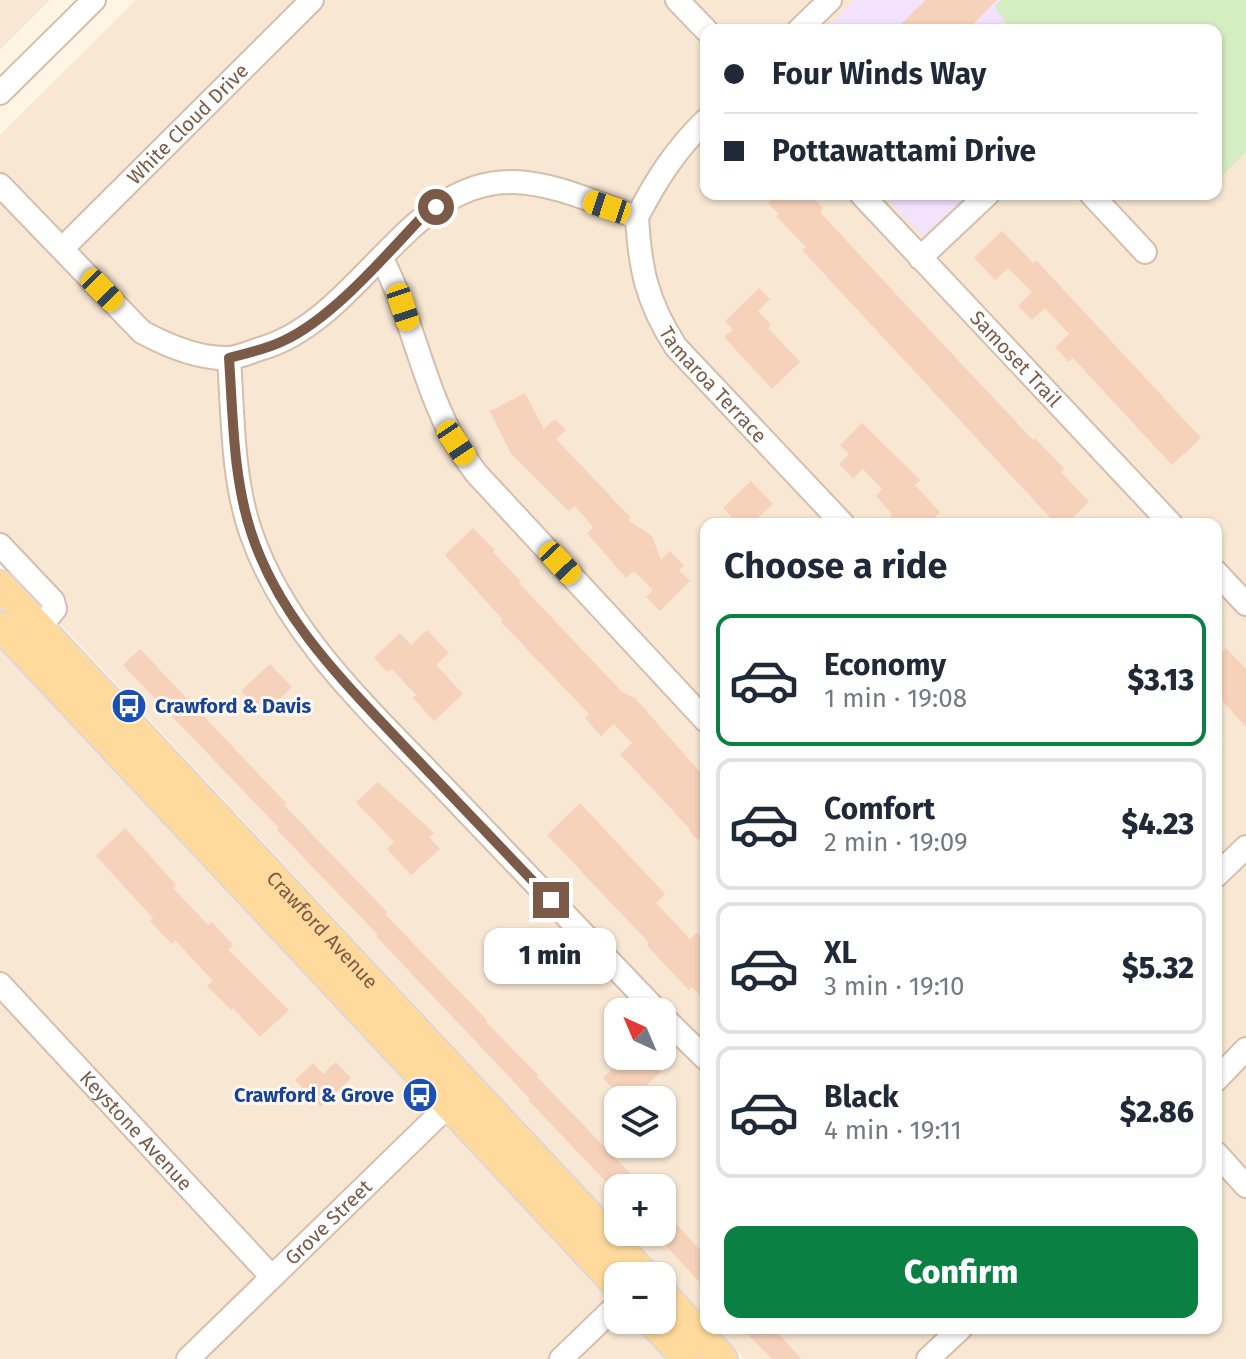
<!DOCTYPE html>
<meta charset="utf-8">
<style>
body{margin:0;font-family:"Fira Sans",sans-serif;background:#f2f2f3;color:#1f2937;height:100vh;display:flex;flex-direction:column;font-size:30px;white-space:nowrap}
*{box-sizing:border-box;margin:0}
p{font-size:26px;color:#747a83}
.icon{flex:none;width:44px;height:44px;fill:none;stroke:currentColor;stroke-width:2;stroke-linecap:round;stroke-linejoin:round}
.map{position:relative;flex:1;overflow:hidden}
.details{position:absolute;left:700px;top:518px;width:522px;height:816px;display:flex;flex-direction:column;background:#fff;border-radius:16px;box-shadow:0 2px 6px #0004}
.details>*{flex:none}
.guide{position:absolute;left:700px;top:24px;width:522px;height:176px;border-radius:16px;box-shadow:0 2px 6px #0004;display:grid;align-content:center;height:176px;padding:0 24px;background:#fff}
.needle{width:52px;rotate:316deg}
.controls{position:absolute;left:604px;top:998px;display:grid;gap:16px}
.controls a{display:grid;place-items:center;width:72px;height:72px;border-radius:16px;background:#fff;box-shadow:0 2px 6px #0004;font-size:40px}
.end{position:absolute;width:36px;height:36px;margin:-18px;border:10px solid #7b5a47;background:#fff;box-shadow:0 0 0 4px #fff}
.from{border-radius:50%}
.bubble{position:absolute;height:56px;border-radius:16px;background:#fff;box-shadow:0 2px 6px #0004;font-size:26px;font-weight:800;line-height:56px;text-align:center}
.car{position:absolute;width:24px;height:48px;margin:-24px -12px;border-radius:10px;box-shadow:0 0 6px 2px #0007;background:linear-gradient(#f5c518 24%,#345 0 40%,#f5c518 0 76%,#345 0 86%,#f5c518 0)}
.guide b{display:flex;align-items:center;gap:28px;height:76px;font-size:30px}
.guide b+b{border-top:2px solid #e0e1e3}
.guide i{width:20px;height:20px;background:#1f2937}
ul{padding:0;list-style:none}
li{display:flex;align-items:center;gap:24px;height:132px;margin:0 16px 12px;padding:0 8px;border:4px solid #e0e1e3;border-radius:16px}
li div{flex:1}
li b{display:block;font-size:30px}
li em{font-style:normal;font-weight:800}
li.on{border-color:#0b8043}
li>.icon{width:72px;height:72px;stroke-width:1.5}
h2{padding:0 24px;font-size:36px;line-height:96px}
.action{display:flex;gap:16px;margin-top:auto;padding:16px 24px}
.action a{flex:1;height:92px;border-radius:16px;background:#0b8043;color:#fff;font-size:32px;font-weight:800;line-height:92px;text-align:center}
.map>svg:first-child{display:block}
.residential{fill:#f7e7d3;fill-rule:evenodd}
.education{fill:#f2e2fb}
.green{fill:#d4eec2}
.building{fill:#f7d2ba}
.lines{fill:none;stroke-linecap:round;stroke-linejoin:round}
.minor-casing{stroke:#d5beac;stroke-width:26}
.major-casing{stroke:#dfd7d3;stroke-width:32}
.minor{stroke:#fff;stroke-width:22}
.major{stroke:#ffda9c;stroke-width:28}
.route{stroke:#7b5a47;stroke-width:10}
.labels{text-anchor:middle;stroke-width:6;stroke-linejoin:round;paint-order:stroke}
.street-label{font-size:20px;fill:#7b5a47;stroke:#fff8ee}
.transit-label{font-size:20px;font-weight:bold;fill:#164399;stroke:#fff8ee;text-anchor:start}
</style>
<div class="map">
<svg width="1246" height="1359" viewBox="0 0 1246 1359">
<rect width="100%" height="100%" fill="#fff5e5"/>
<path class="residential" d="M0 0H50L0 50Z
M136 0H1246V1359H744L716 1328H1216V524H706V1318L626 1232H662V1188H618V1223L0 559V135ZM706 30H1216V194H706ZM618 1012H662V1056H618ZM618 1100H662V1144H618Z
M0 608 618 1284V1320H651L687 1359H0Z"/>
<path class="education" d="M855 0H1001L995 6 1010 30H824Z
M882 194H970L923 236Z"/>
<path class="green" d="M1001 0H1246V152L1216 182V30H1010L995 6Z"/>
<path class="building" d="M926 0H997L967 30H895Z
M777 194H785L792 201 799 194H810L823 208 820 212 907 306 1033 440 1035 438 1064 469 1061 472 1089 502 1066 524H1056L802 250 806 247 776 216 779 214 768 203Z
M1002 231 1033 263 1036 260 1201 438 1172 465 1073 358 1069 362 1055 347 1069 334 1045 308 1032 320 1018 306 1032 292 1008 268 995 280 974 258Z
M759 288 770 299 758 311 771 325 768 328 800 362 772 389 724 337 733 330 725 321Z
M525 393 544 429 555 419 566 430 556 439 631 518 628 520 652 536 661 560 670 551 684 566 679 570 690 581 660 611 646 597 653 590 634 571 626 578 587 533 593 527 575 506 569 511 511 454 490 411Z
M862 423 920 480 915 485 940 512 928 524H897L890 516 892 514 876 496 882 489 863 469 853 478 839 464 849 454 840 445Z
M751 481 773 504 751 524H738L723 508Z
M473 528 495 550 493 552 521 582 519 583 622 692 635 698 706 779V843L693 836 688 827 620 754 632 743 614 724 601 736 585 718 589 714 501 622 503 620 445 555Z
M427 630 449 653 436 665 463 694 434 721 413 698 416 695 392 669 387 672 374 658 400 633 411 645Z
M1226 648 1246 669V727L1216 694V658Z
M140 649 286 803 284 805 387 912 385 914 487 1020 486 1022 538 1075 537 1077 644 1188H612L529 1101 530 1099 376 936 378 935 277 830 279 828 123 665Z
M270 664 292 687 263 714 241 691Z
M378 782 434 833 429 837 440 849 411 875 387 849 394 842 356 802Z
M580 803 665 894 656 903 690 939 697 933 706 942V1002L692 987 689 990 664 964 647 945 649 943 547 835Z
M125 828 176 885 173 888 208 925 212 922 233 945 228 950 289 1010 260 1037 233 1008 231 1010 207 986 213 981 175 940 172 944 150 921 153 918 96 856Z
M625 1056H646L661 1072 631 1100H624L603 1078Z
M336 1062 351 1078 321 1107 295 1080 313 1063 323 1074Z
M662 1208 706 1257V1289L653 1232H662Z
M742 1328H774L801 1359H772Z"/>
<g class="lines">
<defs>
<g id="minor">
<path d="M677 0 706 30"/>
<path d="M799 30 830 0"/>
<path d="M0 93 94 0"/>
<path d="M0 185 142 332C168 346 198 359 228 358 239 358 252 351 263 348 361 318 410 178 514 182 555 183 598 204 637 217"/>
<path id="s1" d="M861 194 1171 524"/>
<path d="M1091 194 1145 252"/>
<path id="s2" d="M637 217C640 270 647 302 676 347L843 524"/>
<path d="M637 217C656 180 676 149 706 120"/>
<path id="s3" d="M63 248 312 0"/>
<path d="M920 258 988 194"/>
<path d="M382 259C412 317 423 385 455 442 461 453 469 463 476 473L706 721"/>
<path d="M229 358C233 416 232 478 251 533 287 637 374 714 448 792 518 865 588 939 658 1012"/>
<path d="M0 545 53 601 55 609 40 627"/>
<path d="M1216 572 1246 604"/>
<path d="M1216 876 1246 847"/>
<path id="s4" d="M0 984 272 1277"/>
<path d="M662 1016 706 1059"/>
<path d="M1216 1080 1246 1049"/>
<path d="M1216 1153 1246 1186"/>
<path id="s5" d="M188 1359 459 1095"/>
<path d="M561 1359 618 1304"/>
<path d="M928 1359 961 1328"/>
</g>
<g id="major">
<path id="s6" d="M0 585 646 1276"/>
<path d="M0 626 618 1286"/>
<path d="M662 1293 723 1359"/>
<path d="M650 1320 687 1359"/>
</g>
</defs>
<use href="#minor" class="minor-casing"/>
<use href="#major" class="major-casing"/>
<use href="#minor" class="minor"/>
<use href="#major" class="major"/>
</g>
<g class="lines">
<path class="route" d="M436 207 423 216C385 256 333 318 283 341 267 349 247 353 229 358 233 416 233 477 251 532 279 619 344 682 405 747 454 798 503 849 551 900"/>
</g>
<defs>
<symbol id="bus-disc" viewBox="-11 -11 22 22"><circle r="9.5" fill="#1a4fb4" stroke="#fff8ee"/><path d="M-5-6H5V4H4V6H2V4H-2V6H-4V4H-5ZM-3.5-4V0h7V-4ZM-3.5 1.2v1.5H-2V1.2ZM2 1.2v1.5H3.5V1.2Z" fill="#fff"/></symbol>
</defs>
<g fill-rule="evenodd">
<use href="#bus-disc" x="109" y="686" width="40" height="40"/>
<use href="#bus-disc" x="400" y="1075" width="40" height="40"/>
</g>
<g class="labels">
<g class="street-label">
<text dy="7" stroke="none"><textPath href="#s3" startOffset="176">White Cloud Drive</textPath></text>
<text dy="7" stroke="none"><textPath href="#s1" startOffset="226">Samoset Trail</textPath></text>
<text dy="7" stroke="none"><textPath href="#s2" startOffset="190">Tamaroa Terrace</textPath></text>
<text dy="7" stroke="none"><textPath href="#s6" startOffset="472">Crawford Avenue</textPath></text>
<text dy="7" stroke="none"><textPath href="#s4" startOffset="200">Keystone Avenue</textPath></text>
<text dy="7" stroke="none"><textPath href="#s5" startOffset="196">Grove Street</textPath></text>
</g>
<g class="transit-label">
<text x="155" y="713">Crawford &amp; Davis</text>
<text x="394" y="1102" text-anchor="end">Crawford &amp; Grove</text>
</g>
</g>
</svg>
<div class="controls">
<a><svg class="needle" viewBox="-14 -14 28 28"><path d="M0-13l5 13h-10z" fill="#e53935"/><path d="M0 13l5-13h-10z" fill="#747a83"/></svg></a>
<a><svg class="icon" aria-label="layers" viewBox="0 0 24 24"><path d="M12 4l9 5-9 5-9-5zM3 14l9 5 9-5"/></svg></a>
<a>+</a>
<a>−</a>
</div>
<i class="end from" style="left:436px;top:207px"></i>
<i class="end" style="left:551px;top:900px"></i>
<div class="bubble" style="left:484px;top:928px;width:132px">1 min</div>
<i class="car" style="left:607px;top:207px;rotate:288deg"></i>
<i class="car" style="left:102px;top:290px;rotate:136deg"></i>
<i class="car" style="left:403px;top:307px;rotate:162deg"></i>
<i class="car" style="left:456px;top:443px;rotate:146deg"></i>
<i class="car" style="left:560px;top:563px;rotate:137deg"></i>
<div class="guide">
<b><i class="from"></i>Four Winds Way</b>
<b><i></i>Pottawattami Drive</b>
</div>
<section class="details">
<h2>Choose a ride</h2>
<ul>
<li class="on"><svg class="icon" aria-label="car" viewBox="0 0 24 24"><path d="M5 17H2v-5l4-1 3-4h7l3 4 3 1v5h-3M9 17h6M6 11h13"/><circle cx="7" cy="17" r="2"/><circle cx="17" cy="17" r="2"/></svg><div><b>Economy</b><p>1 min · 19:08</p></div><em>$3.13</em></li>
<li><svg class="icon" aria-label="car" viewBox="0 0 24 24"><path d="M5 17H2v-5l4-1 3-4h7l3 4 3 1v5h-3M9 17h6M6 11h13"/><circle cx="7" cy="17" r="2"/><circle cx="17" cy="17" r="2"/></svg><div><b>Comfort</b><p>2 min · 19:09</p></div><em>$4.23</em></li>
<li><svg class="icon" aria-label="car" viewBox="0 0 24 24"><path d="M5 17H2v-5l4-1 3-4h7l3 4 3 1v5h-3M9 17h6M6 11h13"/><circle cx="7" cy="17" r="2"/><circle cx="17" cy="17" r="2"/></svg><div><b>XL</b><p>3 min · 19:10</p></div><em>$5.32</em></li>
<li><svg class="icon" aria-label="car" viewBox="0 0 24 24"><path d="M5 17H2v-5l4-1 3-4h7l3 4 3 1v5h-3M9 17h6M6 11h13"/><circle cx="7" cy="17" r="2"/><circle cx="17" cy="17" r="2"/></svg><div><b>Black</b><p>4 min · 19:11</p></div><em>$2.86</em></li>
</ul>
<div class="action"><a>Confirm</a></div>
</section>
</div>
